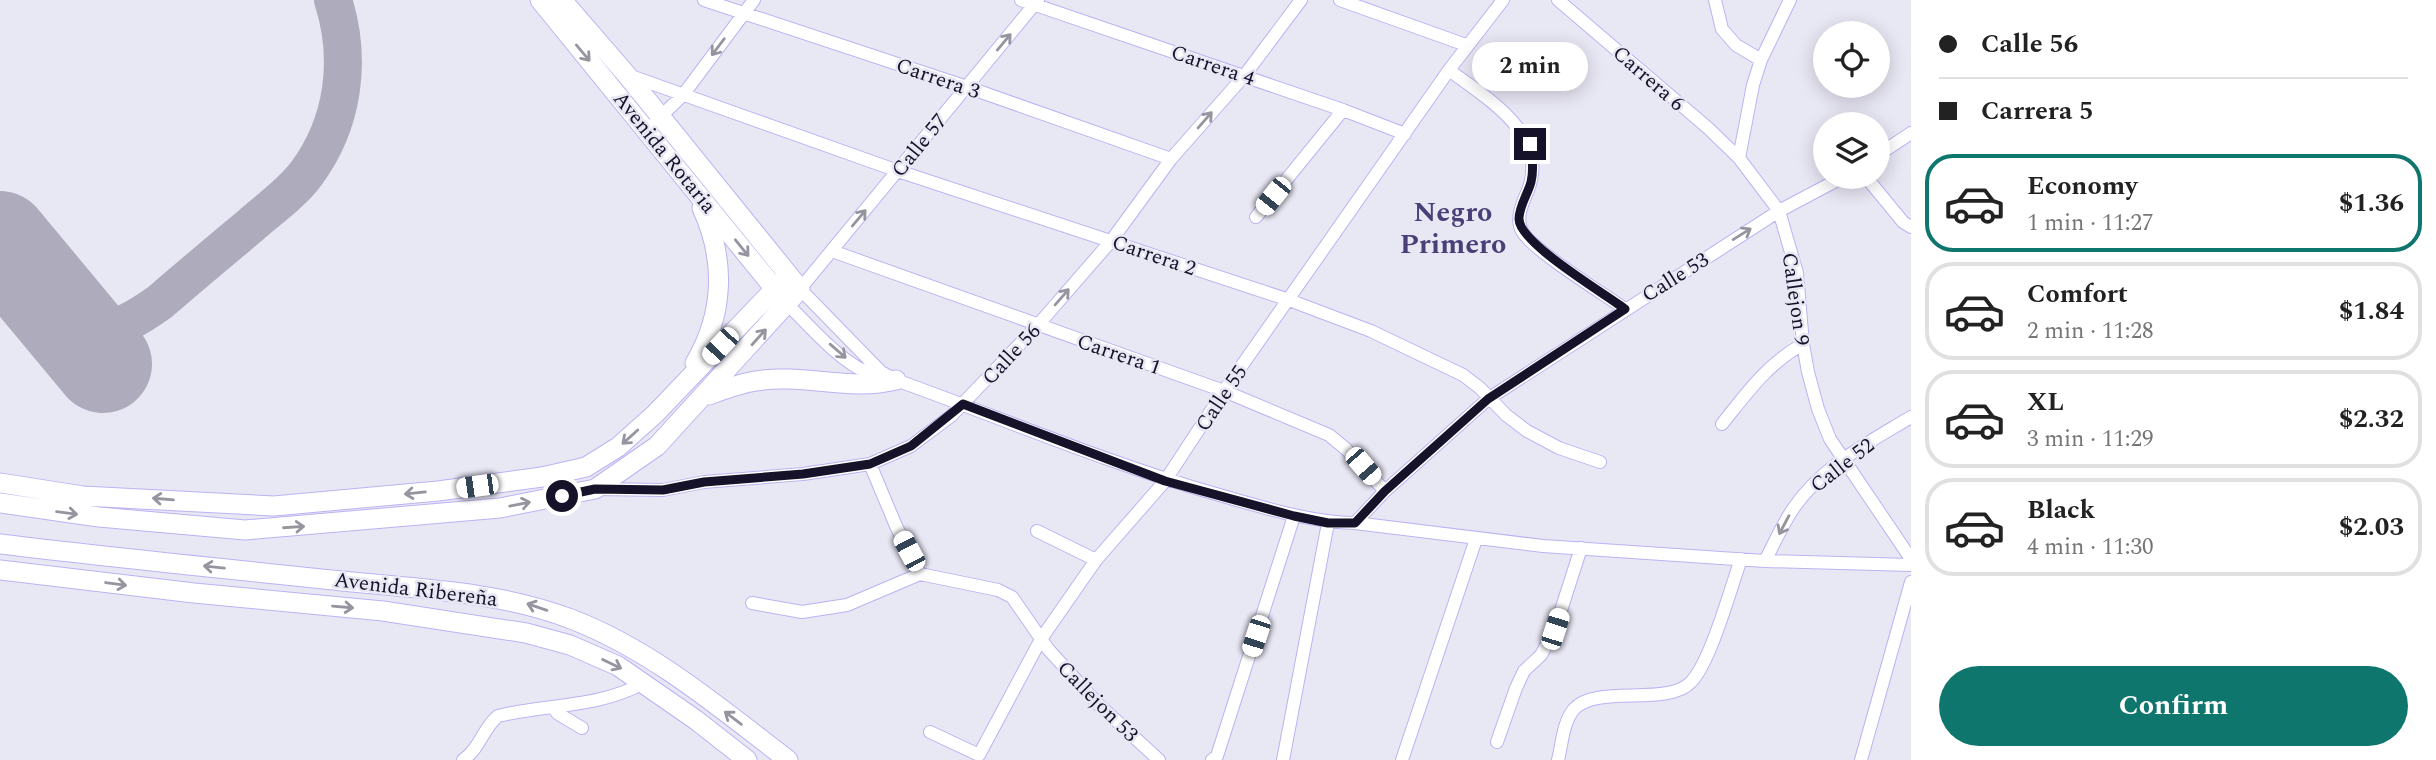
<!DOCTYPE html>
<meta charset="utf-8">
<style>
body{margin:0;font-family:Spectral,serif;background:#f2f2f2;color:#222;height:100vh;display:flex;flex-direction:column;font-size:26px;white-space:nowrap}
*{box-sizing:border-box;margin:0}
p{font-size:23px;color:#767676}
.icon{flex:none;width:38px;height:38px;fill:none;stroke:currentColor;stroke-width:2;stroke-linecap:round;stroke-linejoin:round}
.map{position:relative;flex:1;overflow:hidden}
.drawer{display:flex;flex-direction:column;background:#fff;width:525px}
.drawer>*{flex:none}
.banner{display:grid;align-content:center;height:154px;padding:0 28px;background:#fff}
.tools{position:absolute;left:1813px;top:21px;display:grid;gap:14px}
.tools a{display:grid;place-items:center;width:77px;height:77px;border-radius:50%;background:#fff;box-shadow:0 4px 18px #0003;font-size:35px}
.end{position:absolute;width:32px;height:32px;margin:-16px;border:9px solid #161229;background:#fff;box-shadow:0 0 0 4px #fff}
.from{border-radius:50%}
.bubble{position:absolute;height:49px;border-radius:24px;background:#fff;box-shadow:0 4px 18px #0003;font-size:23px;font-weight:700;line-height:49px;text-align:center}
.car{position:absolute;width:21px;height:42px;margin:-21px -10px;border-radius:9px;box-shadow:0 0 5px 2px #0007;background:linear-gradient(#fff 24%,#345 0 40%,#fff 0 76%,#345 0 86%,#fff 0)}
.banner b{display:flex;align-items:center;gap:24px;height:66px;font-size:26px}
.banner b+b{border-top:2px solid #e0e0e0}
.banner i{width:18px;height:18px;background:#222}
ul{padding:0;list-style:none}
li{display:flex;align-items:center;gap:21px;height:98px;margin:0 14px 10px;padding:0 14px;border:4px solid #e0e0e0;border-radius:28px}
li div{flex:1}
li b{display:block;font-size:26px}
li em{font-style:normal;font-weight:700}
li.current{border-color:#0f766e}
li>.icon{width:63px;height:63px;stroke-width:1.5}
.button{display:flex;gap:14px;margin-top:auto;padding:14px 28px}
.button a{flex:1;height:80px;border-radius:42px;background:#0f766e;color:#fff;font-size:28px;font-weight:700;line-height:80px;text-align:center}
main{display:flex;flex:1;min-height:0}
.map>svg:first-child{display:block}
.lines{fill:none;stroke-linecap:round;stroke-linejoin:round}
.taxiway{stroke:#aeacbc;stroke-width:38}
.runway{stroke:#aeacbc;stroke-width:98}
.minor-casing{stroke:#bbb3f3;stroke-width:14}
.primary-casing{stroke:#bbb3f3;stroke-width:21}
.minor{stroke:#fff;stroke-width:12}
.primary{stroke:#fff;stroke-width:19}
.oneway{stroke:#96949f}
.route{stroke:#161229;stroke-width:9}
.labels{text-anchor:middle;stroke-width:5;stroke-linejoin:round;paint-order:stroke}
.street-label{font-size:21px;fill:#161229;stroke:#e8e7f4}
.district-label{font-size:28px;font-weight:bold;fill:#4a3f77;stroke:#e8e7f4}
</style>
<main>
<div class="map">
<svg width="1911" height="760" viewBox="0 0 1911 760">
<rect width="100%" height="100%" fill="#e8e7f4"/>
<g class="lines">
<path class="taxiway" d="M52 302C100 336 112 336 160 302 190 276 220 251 251 225 269 209 291 194 306 174 344 123 352 59 333 0"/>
<path class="runway" d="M0 240 103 364"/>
<defs>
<path id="minor" d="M704 0 967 87 1171 159
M1021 0 1343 110 1405 134
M1340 0 1466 45
M1558 0 1708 128 1739 158
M1715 0 1722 29 1736 45 1761 60 1753 85 1739 158 1779 211 1797 273 1803 344 1808 372 1818 409 1830 439 1911 559
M1761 60 1790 0
M1449 70C1486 98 1550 134 1528 190 1523 202 1515 218 1522 231 1532 250 1604 294 1625 309
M628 75 898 171 1289 300 1371 331 1463 375 1480 388 1506 415 1527 431 1559 448 1600 462
M655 122 683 95 754 0
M1878 155 1911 133
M1866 177 1903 222 1911 227
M1256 217 1343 110
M832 251 1224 391 1329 435 1346 449 1385 491
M788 305C810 326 833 354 860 369 867 372 874 372 881 372L800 289 1038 0
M881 372 896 380C1007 420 1116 467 1230 498 1272 510 1312 522 1355 523L1543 546 1765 561 1911 565
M1722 424C1747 393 1767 364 1803 344
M870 464 896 526 920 574 998 590 1012 597 1048 649 1098 704 1159 760
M596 489 663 490 704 482 803 474 870 464 911 446 951 416 1038 325 1111 241 1171 159 1244 76 1301 0
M1355 523 1385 491 1488 399 1779 211 1843 177
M1037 531 1096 560
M1765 561C1774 544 1782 525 1793 509 1822 466 1868 443 1911 417
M752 603 802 612 847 605 920 574
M554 708 557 713 582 728
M930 732 979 755 1041 639 1096 560 1165 481 1224 391 1449 70 1503 0
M1497 742 1516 688 1524 671 1541 655 1555 629 1581 548
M463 760C481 747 483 728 498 716 546 704 599 708 643 683
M1212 760 1217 756 1294 516
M1283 760 1328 523
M1402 760 1476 539
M1558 760C1562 744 1563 722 1574 709 1597 684 1668 707 1691 682 1711 661 1730 590 1741 559
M1861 760 1911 582"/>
<path id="primary" d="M540 0 783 299
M695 363C724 314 726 260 702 208
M709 395C738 384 757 378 788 379 826 380 858 389 896 380
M0 483 83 496 274 506 438 491 542 477 586 467 618 447 655 414 788 275
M0 503 99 517 245 530 500 508 595 489 657 446 800 289 626 74 562 0
M0 544C114 558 228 569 342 581 420 589 497 591 571 619 652 650 720 708 788 760
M0 570 194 593 383 611 526 633 570 645 618 666 696 720 747 760"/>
</defs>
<use href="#minor" class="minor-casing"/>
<use href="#primary" class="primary-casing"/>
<use href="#minor" class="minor"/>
<use href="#primary" class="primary"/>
</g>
<defs><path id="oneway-shaft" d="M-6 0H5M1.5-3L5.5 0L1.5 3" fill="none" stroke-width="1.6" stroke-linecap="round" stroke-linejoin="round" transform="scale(1.75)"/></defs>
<g class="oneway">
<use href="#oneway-shaft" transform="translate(1004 42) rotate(-50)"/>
<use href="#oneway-shaft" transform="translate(718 47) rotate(127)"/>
<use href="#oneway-shaft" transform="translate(583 53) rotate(50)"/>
<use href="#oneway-shaft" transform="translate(1205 120) rotate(-49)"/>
<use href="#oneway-shaft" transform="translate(859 218) rotate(-50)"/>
<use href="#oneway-shaft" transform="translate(1742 234) rotate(-32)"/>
<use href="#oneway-shaft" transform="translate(742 248) rotate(51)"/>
<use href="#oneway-shaft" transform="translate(1062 297) rotate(-49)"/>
<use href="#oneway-shaft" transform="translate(759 337) rotate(-48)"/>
<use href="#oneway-shaft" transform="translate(838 351) rotate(41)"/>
<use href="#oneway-shaft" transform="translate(630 437) rotate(138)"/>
<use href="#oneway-shaft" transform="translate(415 493) rotate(174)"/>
<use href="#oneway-shaft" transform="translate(163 499) rotate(-175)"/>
<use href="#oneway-shaft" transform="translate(520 504) rotate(-11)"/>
<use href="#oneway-shaft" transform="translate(67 513) rotate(7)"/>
<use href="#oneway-shaft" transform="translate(1784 525) rotate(118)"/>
<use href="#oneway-shaft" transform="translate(294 527) rotate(-4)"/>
<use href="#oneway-shaft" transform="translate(214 567) rotate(-174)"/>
<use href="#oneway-shaft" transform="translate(116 584) rotate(7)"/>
<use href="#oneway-shaft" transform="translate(343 607) rotate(5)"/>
<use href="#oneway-shaft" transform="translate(537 607) rotate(-161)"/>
<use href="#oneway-shaft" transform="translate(612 664) rotate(26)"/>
<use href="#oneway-shaft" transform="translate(733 718) rotate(-143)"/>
</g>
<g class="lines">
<path class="route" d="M562 496 595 489 663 490 704 482 803 474 870 464 911 446 963 404 1165 481 1294 516 1328 523H1355L1385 491 1488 399 1625 309C1604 293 1519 243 1519 219 1519 206 1528 194 1531 182 1534 170 1532 157 1530 144"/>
</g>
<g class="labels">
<g class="street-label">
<text transform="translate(1213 65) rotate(19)" y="7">Carrera 4</text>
<text transform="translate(938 78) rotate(19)" y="7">Carrera 3</text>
<text transform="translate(1649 78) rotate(41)" y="7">Carrera 6</text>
<text transform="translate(919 145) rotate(-51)" y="7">Calle 57</text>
<text transform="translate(665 152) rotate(51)" y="7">Avenida Rotaria</text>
<text transform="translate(1154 255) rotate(19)" y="7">Carrera 2</text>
<text transform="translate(1675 277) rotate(-32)" y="7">Calle 53</text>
<text transform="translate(1796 299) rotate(82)" y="7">Callejon 9</text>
<text transform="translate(1011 354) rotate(-47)" y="7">Calle 56</text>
<text transform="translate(1119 354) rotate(19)" y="7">Carrera 1</text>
<text transform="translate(1221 398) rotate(-56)" y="7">Calle 55</text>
<text transform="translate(1842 465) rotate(-38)" y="7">Calle 52</text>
<text transform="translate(416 589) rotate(7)" y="7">Avenida Ribereña</text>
<text transform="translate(1098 701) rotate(45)" y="7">Callejon 53</text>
</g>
<g class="district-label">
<text x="1453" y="221">Negro<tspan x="1453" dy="32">Primero</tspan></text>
</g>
</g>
</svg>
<div class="tools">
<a><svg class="icon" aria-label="locate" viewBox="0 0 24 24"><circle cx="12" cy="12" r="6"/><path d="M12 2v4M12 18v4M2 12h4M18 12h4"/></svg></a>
<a><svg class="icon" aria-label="layers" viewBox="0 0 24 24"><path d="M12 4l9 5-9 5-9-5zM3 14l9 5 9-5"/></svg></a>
</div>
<i class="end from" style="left:562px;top:496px"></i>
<i class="end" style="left:1530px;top:144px"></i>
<div class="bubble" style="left:1472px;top:42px;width:116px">2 min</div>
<i class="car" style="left:1273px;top:196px;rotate:219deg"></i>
<i class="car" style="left:720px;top:346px;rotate:223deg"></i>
<i class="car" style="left:1363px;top:466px;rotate:139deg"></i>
<i class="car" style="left:477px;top:486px;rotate:262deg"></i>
<i class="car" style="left:909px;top:551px;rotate:332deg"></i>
<i class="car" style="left:1555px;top:629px;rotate:18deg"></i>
<i class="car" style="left:1256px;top:636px;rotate:198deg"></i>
</div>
<section class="drawer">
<div class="banner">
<b><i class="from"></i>Calle 56</b>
<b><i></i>Carrera 5</b>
</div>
<ul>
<li class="current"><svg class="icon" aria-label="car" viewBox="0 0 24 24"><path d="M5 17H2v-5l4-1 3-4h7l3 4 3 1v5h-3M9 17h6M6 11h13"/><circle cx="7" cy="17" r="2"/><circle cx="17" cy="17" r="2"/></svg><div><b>Economy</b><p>1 min · 11:27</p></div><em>$1.36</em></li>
<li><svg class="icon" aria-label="car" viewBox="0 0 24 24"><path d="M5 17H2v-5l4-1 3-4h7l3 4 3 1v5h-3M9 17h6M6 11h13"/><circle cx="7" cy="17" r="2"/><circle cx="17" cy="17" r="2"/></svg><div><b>Comfort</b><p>2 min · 11:28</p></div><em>$1.84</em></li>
<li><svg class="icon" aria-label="car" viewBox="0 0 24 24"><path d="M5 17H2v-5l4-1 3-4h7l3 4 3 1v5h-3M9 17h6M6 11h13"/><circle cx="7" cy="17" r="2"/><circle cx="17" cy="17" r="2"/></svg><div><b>XL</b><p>3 min · 11:29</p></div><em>$2.32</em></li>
<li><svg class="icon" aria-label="car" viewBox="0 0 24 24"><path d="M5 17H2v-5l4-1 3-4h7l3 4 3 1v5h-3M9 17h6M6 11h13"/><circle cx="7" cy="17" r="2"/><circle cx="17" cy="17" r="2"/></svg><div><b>Black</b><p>4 min · 11:30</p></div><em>$2.03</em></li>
</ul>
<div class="button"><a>Confirm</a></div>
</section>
</main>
